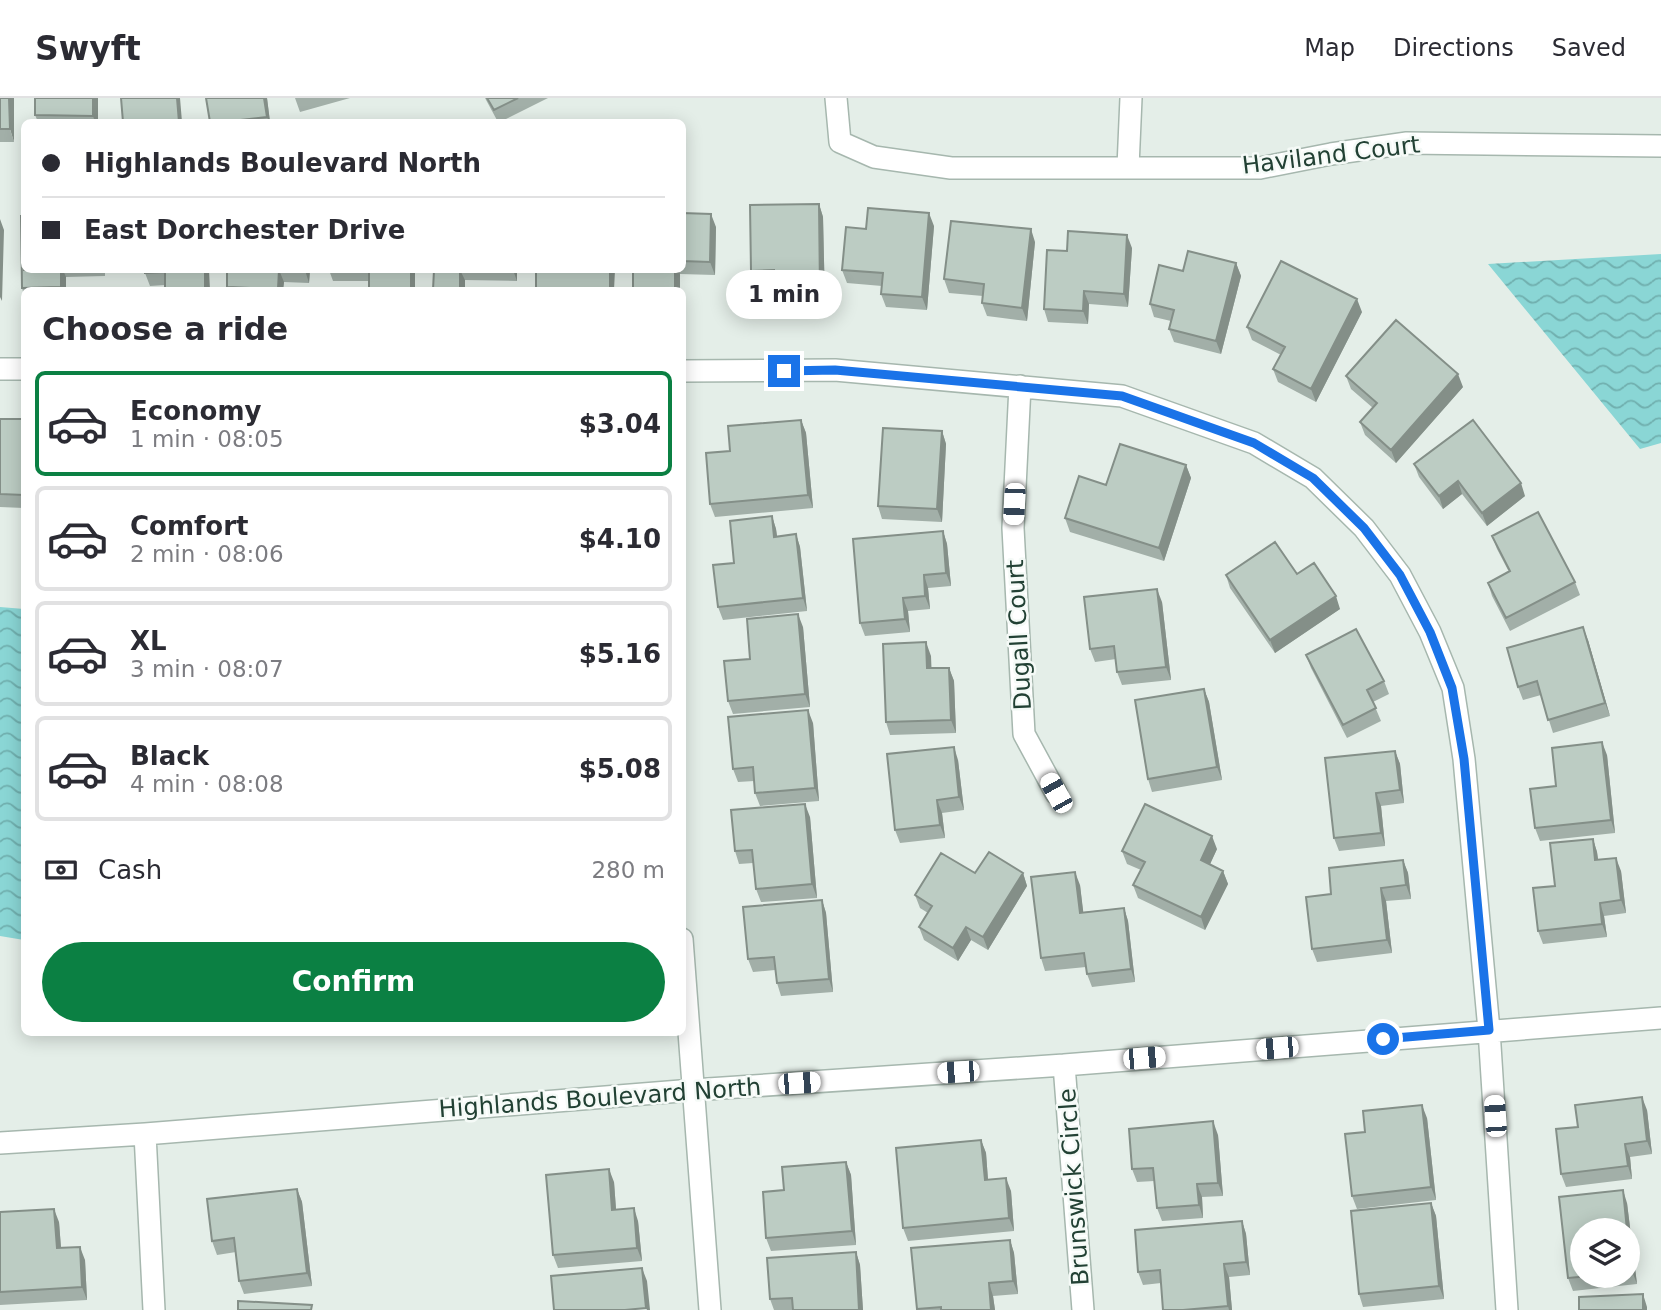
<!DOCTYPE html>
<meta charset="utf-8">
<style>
body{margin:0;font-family:"DejaVu Sans",sans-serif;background:#f2f2f3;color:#2b2b33;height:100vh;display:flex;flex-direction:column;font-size:26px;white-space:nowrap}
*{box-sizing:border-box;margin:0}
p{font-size:23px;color:#7c7c81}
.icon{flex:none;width:38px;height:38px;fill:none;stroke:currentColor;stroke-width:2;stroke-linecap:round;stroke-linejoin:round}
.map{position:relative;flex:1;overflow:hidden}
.sheet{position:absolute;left:21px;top:189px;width:665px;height:749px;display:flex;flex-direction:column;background:#fff;border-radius:10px;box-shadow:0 4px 18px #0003}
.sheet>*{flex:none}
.banner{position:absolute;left:21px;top:21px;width:665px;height:154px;border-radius:10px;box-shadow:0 4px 18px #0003;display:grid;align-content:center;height:154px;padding:0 21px;background:#fff}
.buttons{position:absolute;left:1570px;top:1120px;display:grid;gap:14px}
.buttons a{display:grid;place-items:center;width:70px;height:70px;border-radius:50%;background:#fff;box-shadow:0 4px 18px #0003;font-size:35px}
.end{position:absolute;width:32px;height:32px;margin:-16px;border:9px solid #1a73e8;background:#fff;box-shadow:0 0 0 4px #fff}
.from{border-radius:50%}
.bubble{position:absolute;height:49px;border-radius:24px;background:#fff;box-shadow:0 4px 18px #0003;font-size:23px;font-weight:800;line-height:49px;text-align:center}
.car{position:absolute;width:21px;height:42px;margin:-21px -10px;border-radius:9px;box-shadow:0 0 5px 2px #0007;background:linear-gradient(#fff 24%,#345 0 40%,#fff 0 76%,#345 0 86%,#fff 0)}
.banner b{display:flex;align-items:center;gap:24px;height:66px;font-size:26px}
.banner b+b{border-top:2px solid #e1e1e2}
.banner i{width:18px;height:18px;background:#2b2b33}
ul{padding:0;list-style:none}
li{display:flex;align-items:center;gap:21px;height:105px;margin:0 14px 10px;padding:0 7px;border:4px solid #e1e1e2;border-radius:10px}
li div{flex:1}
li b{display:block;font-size:26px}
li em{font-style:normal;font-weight:800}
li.active{border-color:#0b8043}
li>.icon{width:63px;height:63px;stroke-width:1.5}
h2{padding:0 21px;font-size:32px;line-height:84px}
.pay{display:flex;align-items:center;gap:18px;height:77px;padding:0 21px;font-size:26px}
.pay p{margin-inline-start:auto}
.action{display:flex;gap:14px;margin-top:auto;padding:14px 21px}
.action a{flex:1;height:80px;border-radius:42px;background:#0b8043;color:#fff;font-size:28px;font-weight:800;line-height:80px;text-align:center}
header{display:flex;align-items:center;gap:42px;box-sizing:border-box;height:98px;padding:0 35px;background:#fff;border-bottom:2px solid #e1e1e2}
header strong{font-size:33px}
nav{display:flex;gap:38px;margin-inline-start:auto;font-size:24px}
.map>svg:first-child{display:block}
.water{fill:url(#water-waves)}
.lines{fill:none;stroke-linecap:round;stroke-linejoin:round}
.minor-casing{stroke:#a6b7ae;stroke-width:24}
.minor{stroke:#fff;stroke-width:21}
.wall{fill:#a2afa8;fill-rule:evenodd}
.shaded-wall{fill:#848f88}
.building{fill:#bcccc3;stroke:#848f88;stroke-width:2}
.route{stroke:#1a73e8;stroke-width:9}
.labels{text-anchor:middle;stroke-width:5;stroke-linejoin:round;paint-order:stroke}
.street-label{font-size:24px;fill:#224134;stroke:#f5faf7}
</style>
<header>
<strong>Swyft</strong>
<nav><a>Map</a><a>Directions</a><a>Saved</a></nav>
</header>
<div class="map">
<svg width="1661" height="1212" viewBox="0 0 1661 1212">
<defs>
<pattern id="water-waves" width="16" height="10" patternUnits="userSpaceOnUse" patternTransform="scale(1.75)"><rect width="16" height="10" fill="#8ad6d5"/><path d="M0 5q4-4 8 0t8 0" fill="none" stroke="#70afae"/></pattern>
</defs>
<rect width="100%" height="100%" fill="#e4eee8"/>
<path class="water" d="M1661 156V345L1640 351 1488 166Z
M0 509 24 511V842L0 838Z"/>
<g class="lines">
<defs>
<path id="minor" d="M836 0 840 44 874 59 951 70H1260L1331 56 1407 45 1661 48
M1128 69 1131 0
M0 271H24
M682 273 835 272 1122 298 1254 345 1313 380 1364 430 1400 477 1430 534 1453 590 1464 661 1489 932 1507 1212
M1020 288 1013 430 1024 636 1056 695
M682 841 710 1212
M1064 967 1083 1212
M145 1036 154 1212
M0 1045 145 1036 693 992 1064 967 1661 920"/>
</defs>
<use href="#minor" class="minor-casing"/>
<use href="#minor" class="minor"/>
</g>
<path class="wall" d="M0 0 14 44H0Z
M98 0V24H38L35 17Z
M206 0H267L270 24H210Z
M295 0H350L300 14Z
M485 0H548L500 24H498Z
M819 106 823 119 825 206H779L774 193V185L756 186 751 173Z
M682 115 716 129 715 177 680 176V192L633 172H682Z
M934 128 927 212 886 209 881 196 882 188 847 185 842 172 866 131Z
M1035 144 1027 223 987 218 982 205 983 198 949 195 944 181Z
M1132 150 1128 209 1089 206 1088 226 1048 224 1044 211 1067 153Z
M1236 165 1241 178 1221 256 1174 244 1169 231 1171 223 1154 219 1150 206 1183 173Z
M24 172H105V178L66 179V192H24V197L22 190Z
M209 172 165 187 150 188 145 175Z
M227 172H310L309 185 284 184 283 192H228L227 189Z
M329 172H415V192H369V183H333Z
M434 172H517V183L465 182Z
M1362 214 1316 304 1278 284 1273 271 1281 257 1252 242 1247 229Z
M1346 278 1463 289 1396 365 1365 337 1360 324 1373 310 1351 291Z
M0 321H24V410L0 409Z
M801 322 806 335 813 410 715 419 710 406 730 353Z
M942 333 946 346 942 424 882 421 878 408Z
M1414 366 1525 398 1487 428 1462 396 1443 411 1419 379Z
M1186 367 1191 380 1164 463 1070 434 1065 420Z
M772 418 776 431 777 439 796 436 800 449 807 513 723 522 718 509 734 465Z
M943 433 947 446 951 488 928 490 930 511 908 513 910 534 865 538 860 525Z
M1492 438 1575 484 1580 497 1510 533 1492 498 1488 485 1509 474 1497 451Z
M1297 476 1340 511 1275 555 1230 490 1226 477Z
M1162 504 1171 582 1122 587 1117 574 1116 561 1095 564 1090 551Z
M803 529 810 609 733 616 728 603 750 561Z
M1588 542 1610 618 1553 635 1541 597 1523 602 1518 589Z
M1306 557 1384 583 1389 596 1373 604 1381 623 1347 640 1311 570Z
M931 558V570H949L954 583 956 635 890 637 886 624Z
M1204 591 1209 604 1222 682 1152 694 1148 681Z
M813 625 819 703 760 708 755 695 754 683 738 684 733 671Z
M1395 653 1400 666 1404 705 1381 708 1385 748 1339 753 1334 740Z
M1607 657 1615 735 1540 743 1535 730 1556 688Z
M958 662 964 712 942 715 945 740 900 745 895 732Z
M810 719 817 800 761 804 756 791 753 765 739 766 735 753Z
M1593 741 1597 754 1598 762 1621 773 1626 815 1604 818 1607 839 1543 846 1538 833 1555 788Z
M1217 751 1210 766 1223 773 1228 786 1205 832 1138 800 1133 787 1141 772 1127 766 1122 753Z
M1403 762 1408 775 1411 801 1386 803 1392 855 1317 864 1312 851Z
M975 775H1023L1027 788 988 852 971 842 958 863 924 842 919 829 928 815 920 810 915 797Z
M1080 787 1083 814 1124 810 1128 823 1135 884 1092 889 1087 876 1086 869 1045 873 1041 860Z
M822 802 826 815 833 894 781 898 777 885 775 872 753 874 748 861Z
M1647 1012 1652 1056 1630 1059 1632 1081 1566 1089 1561 1076 1578 1029Z
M1427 1020 1436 1102 1357 1111 1352 1098 1365 1034Z
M1218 1037 1223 1098 1202 1099 1203 1120 1162 1123 1157 1110 1154 1083 1137 1084 1132 1071Z
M981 1042 986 1055 988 1082 1011 1093 1014 1133 908 1143 903 1130Z
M846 1064 851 1077 856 1147 771 1153 766 1140 784 1092Z
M614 1084 616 1111 638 1123 642 1163 558 1170 553 1157Z
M297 1091 302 1104 312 1188 244 1196 239 1183 236 1154 217 1157 212 1143Z
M1431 1105 1436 1118 1444 1201 1363 1209 1359 1196Z
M1627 1105 1637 1186 1573 1193 1568 1180ZM1628 1132V1178H1582Z
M0 1114 59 1124 61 1150 85 1162 87 1202 0 1207Z
M1242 1123 1246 1136 1250 1177 1229 1179 1232 1212H1163L1161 1185 1143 1187 1138 1174Z
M1010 1142 1014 1155 1018 1196 993 1198 995 1212H917L911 1150Z
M856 1154 860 1167 863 1212H774L770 1201Z"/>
<path class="shaded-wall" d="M9 0H14V44L10 31Z
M93 0H98V24H95L93 18Z
M177 0H180L182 24H179Z
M264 0H267L270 24H269L267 19Z
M819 106 823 119 825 206 820 193Z
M929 115 934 128 927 212 922 199Z
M711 116 716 129 715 177 710 164Z
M0 121 4 132 2 203 0 199Z
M1031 131 1035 144 1027 223 1022 210Z
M1127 137 1132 150 1128 209 1124 196Z
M1236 165 1241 178 1221 256 1216 243Z
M61 172H63L66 179V192H62L61 189Z
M205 172H209L210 192H205Z
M279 172 284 184 283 192H279L278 191Z
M305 172H310L309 185Z
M411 172H415V192H411Z
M460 172 465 182V192H460Z
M513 172H517V183Z
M610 172H615L614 192H610Z
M675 172H679L680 176V192H675Z
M1084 193 1089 206 1088 226 1083 213Z
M1357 201 1362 214 1316 304 1311 291Z
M1458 276 1463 289 1396 365 1391 352Z
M801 322 806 335 813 410 808 397Z
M942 333 946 346 942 424 937 411Z
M1186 367 1191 380 1164 463 1159 450Z
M1458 383 1462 396 1443 411 1439 398Z
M1521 385 1525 398 1487 428 1482 415Z
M772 418 776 431 779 452 774 439Z
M943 433 947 446 951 488 946 475Z
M796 436 800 449 807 513 803 500Z
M924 477 928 490 930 511 925 498Z
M1157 491 1162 504 1171 582 1166 569Z
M1336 498 1340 511 1275 555 1270 542Z
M903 500 908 513 910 534 905 521Z
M798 516 803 529 810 609 805 596Z
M1583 529 1588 542 1610 618 1605 605Z
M926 544 931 558 932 583 927 570Z
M949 570 954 583 956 635 951 622Z
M1204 591 1209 604 1222 682 1217 669Z
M808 612 813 625 819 703 815 690Z
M1602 644 1607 657 1615 735 1611 722Z
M954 649 958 662 964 712 959 699Z
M1395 653 1400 666 1404 705 1400 692Z
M1376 695 1381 708 1385 748 1381 735Z
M937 702 942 715 945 740 940 727Z
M805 706 810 719 817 800 812 786Z
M1212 738 1217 751 1206 775 1201 762Z
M1593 741 1597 754 1600 775 1595 762Z
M1616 760 1621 773 1626 815 1621 802Z
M1403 762 1408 775 1411 801 1406 787Z
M1223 773 1228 786 1205 832 1201 819Z
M1075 774 1080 787 1085 828 1080 815Z
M1023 775 1027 788 988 852 983 839Z
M1381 790 1386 803 1392 855 1387 842Z
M822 802 826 815 833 894 829 881Z
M1600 805 1604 818 1607 839 1602 826Z
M1124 810 1128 823 1135 884 1131 871Z
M966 829 971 842 958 863 953 850Z
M1642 999 1647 1012 1652 1056 1647 1043Z
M1422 1007 1427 1020 1436 1102 1431 1089Z
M1213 1023 1218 1037 1223 1098 1218 1085Z
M981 1042 986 1055 989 1095 985 1082Z
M1625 1046 1630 1059 1632 1081 1628 1068Z
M846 1064 851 1077 856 1147 852 1133Z
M609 1071 614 1084 617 1125 612 1112Z
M1006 1080 1011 1093 1014 1133 1009 1120Z
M1197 1086 1202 1099 1203 1120 1199 1107Z
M297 1091 302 1104 312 1188 307 1175Z
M1623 1092 1627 1105 1637 1186 1632 1173Z
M1431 1105 1436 1118 1444 1201 1439 1188Z
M634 1110 638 1123 642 1163 637 1150Z
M54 1111 59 1124 62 1163 57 1150Z
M1242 1123 1246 1136 1250 1177 1246 1164Z
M1010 1142 1014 1155 1018 1196 1013 1183Z
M80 1149 85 1162 87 1202 82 1189Z
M856 1154 860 1167 863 1212H859Z
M1224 1166 1229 1179 1232 1212H1229L1228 1208Z
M642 1170 647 1183 650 1212H647L646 1210Z
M989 1185 993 1198 995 1212H991Z
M1643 1196 1647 1209V1212H1643Z"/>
<path class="building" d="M0 0H9L10 31H0Z
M35 0H93V18L35 17Z
M121 0H177L179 24H123Z
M206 0H264L267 19 223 24H210Z
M487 0H518L494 12Z
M819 106 820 193H774V172L751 173 750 107Z
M868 110 929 115 922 199 881 196 883 175 842 172 846 129 866 131Z
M682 115 711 116 710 164 682 163Z
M21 118H24V172H61V189L22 190Z
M951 123 1031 131 1022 210 982 205 984 186 944 181Z
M1068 133 1127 137 1124 196 1084 193 1083 213 1044 211 1047 152 1067 153Z
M1188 153 1236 165 1216 243 1169 231 1174 212 1150 206 1159 167 1183 173Z
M1281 163 1357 201 1311 291 1273 271 1285 249 1247 229Z
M145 172H205V192H165V174L145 175Z
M227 172H279L278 191 227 189Z
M369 172H411V192H369Z
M434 172H460V192H433Z
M536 172H610V192H536Z
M633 172H675V192H633Z
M1396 222 1458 276 1391 352 1360 324 1377 305 1346 278Z
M0 321H24V397L0 396Z
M801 322 808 397 710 406 706 355 730 353 728 328Z
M1473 322 1521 385 1482 415 1458 383 1439 398 1414 366Z
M883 330 942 333 937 411 878 408Z
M1120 346 1186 367 1159 450 1065 420 1079 378 1106 387Z
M1538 414 1575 484 1506 520 1488 485 1510 473 1492 438Z
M772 418 774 439 796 436 803 500 718 509 713 467 734 465 730 423Z
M943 433 946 475 924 477 925 498 903 500 905 521 860 525 853 441Z
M1275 444 1297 476 1314 465 1336 498 1270 542 1226 477Z
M1157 491 1166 569 1117 574 1114 548 1090 551 1084 499Z
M798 516 805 596 728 603 724 563 750 561 747 521Z
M1583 529 1605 605 1548 622 1537 583 1518 589 1507 550Z
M1356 531 1384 583 1367 592 1376 610 1343 627 1306 557Z
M926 544 927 570H949L951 622 886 624 883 546Z
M1204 591 1217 669 1148 681 1135 602Z
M808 612 815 690 755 695 753 669 733 671 728 619Z
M1602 644 1611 722 1535 730 1530 691 1556 688 1552 650Z
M954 649 959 699 937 702 940 727 895 732 887 656Z
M1395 653 1400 692 1376 695 1381 735 1334 740 1325 660Z
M805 706 812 786 756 791 752 752 735 753 731 712Z
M1145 706 1212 738 1201 762 1223 773 1201 819 1133 787 1145 764 1122 753Z
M1593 741 1595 762 1616 760 1621 802 1600 805 1602 826 1538 833 1533 790 1555 788 1550 745Z
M989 754 1023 775 983 839 966 829 953 850 919 829 932 808 915 797 941 755 975 775Z
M1403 762 1406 787 1381 790 1387 842 1312 851 1306 799 1331 796 1329 770Z
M1075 774 1080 815 1124 810 1131 871 1087 876 1084 855 1041 860 1031 779Z
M822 802 829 881 777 885 774 859 748 861 743 809Z
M1642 999 1647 1043 1625 1046 1628 1068 1561 1076 1556 1031 1578 1029 1575 1007Z
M1422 1007 1431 1089 1352 1098 1345 1036 1365 1034 1363 1013Z
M1213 1023 1218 1085 1197 1086 1199 1107 1157 1110 1153 1070 1132 1071 1129 1031Z
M981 1042 985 1082 1006 1080 1009 1120 903 1130 896 1050Z
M846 1064 852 1133 766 1140 763 1094 784 1092 782 1069Z
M609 1071 612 1112 634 1110 637 1150 553 1157 546 1077Z
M297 1091 307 1175 239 1183 234 1140 212 1143 207 1101Z
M1623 1092 1627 1132H1582V1178H1590L1568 1180 1559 1099Z
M1431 1105 1439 1188 1359 1196 1351 1113Z
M54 1111 57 1150 80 1149 82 1189 0 1194V1114Z
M1242 1123 1246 1164 1224 1166 1228 1208 1183 1212H1163L1160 1172 1138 1174 1135 1132Z
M1628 1134 1632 1173H1628Z
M1010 1142 1013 1183 989 1185 991 1212H941V1209L917 1211 911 1150Z
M856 1154 859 1212H793L792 1200 770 1201 767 1160Z
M642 1170 646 1210 625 1212H554L551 1178Z
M1643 1196V1212H1579V1199Z
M238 1203 312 1207 311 1212H238Z"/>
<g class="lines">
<path class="route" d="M784 273 835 272 1122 298 1254 345 1313 380 1364 430 1400 477 1430 534 1452 590 1464 661 1489 932 1383 941"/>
</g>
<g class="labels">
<g class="street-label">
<text transform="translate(1331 57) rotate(-7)" y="8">Haviland Court</text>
<text transform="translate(1019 537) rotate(-93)" y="8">Dugall Court</text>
<text transform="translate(600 1000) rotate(-4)" y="8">Highlands Boulevard North</text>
<text transform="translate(1074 1089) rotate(-94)" y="8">Brunswick Circle</text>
</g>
</g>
</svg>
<div class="buttons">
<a><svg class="icon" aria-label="layers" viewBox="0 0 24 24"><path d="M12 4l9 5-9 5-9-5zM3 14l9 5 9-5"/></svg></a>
</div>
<i class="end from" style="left:1383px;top:941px"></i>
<i class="end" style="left:784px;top:273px"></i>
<div class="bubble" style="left:726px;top:172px;width:116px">1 min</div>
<i class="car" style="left:1014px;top:406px;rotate:183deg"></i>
<i class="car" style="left:1056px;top:695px;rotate:331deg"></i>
<i class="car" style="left:1277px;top:950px;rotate:265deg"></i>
<i class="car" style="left:1144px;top:960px;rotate:85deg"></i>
<i class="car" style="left:958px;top:974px;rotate:266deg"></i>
<i class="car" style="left:799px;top:985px;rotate:86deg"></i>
<i class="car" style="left:1495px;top:1018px;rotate:356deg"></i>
<div class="banner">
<b><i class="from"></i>Highlands Boulevard North</b>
<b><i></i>East Dorchester Drive</b>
</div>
<section class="sheet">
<h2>Choose a ride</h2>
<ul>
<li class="active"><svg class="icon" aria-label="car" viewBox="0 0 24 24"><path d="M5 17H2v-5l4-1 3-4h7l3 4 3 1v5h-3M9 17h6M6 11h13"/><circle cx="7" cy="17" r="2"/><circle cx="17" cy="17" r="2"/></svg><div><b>Economy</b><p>1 min · 08:05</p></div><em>$3.04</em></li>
<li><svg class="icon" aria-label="car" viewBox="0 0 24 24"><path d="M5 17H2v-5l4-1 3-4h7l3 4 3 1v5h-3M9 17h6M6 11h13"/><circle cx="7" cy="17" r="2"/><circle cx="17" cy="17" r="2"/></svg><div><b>Comfort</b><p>2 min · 08:06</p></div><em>$4.10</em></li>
<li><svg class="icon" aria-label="car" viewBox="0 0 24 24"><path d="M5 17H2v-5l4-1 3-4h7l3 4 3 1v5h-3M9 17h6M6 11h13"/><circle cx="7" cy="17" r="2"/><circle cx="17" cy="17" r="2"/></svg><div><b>XL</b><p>3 min · 08:07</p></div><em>$5.16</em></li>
<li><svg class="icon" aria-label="car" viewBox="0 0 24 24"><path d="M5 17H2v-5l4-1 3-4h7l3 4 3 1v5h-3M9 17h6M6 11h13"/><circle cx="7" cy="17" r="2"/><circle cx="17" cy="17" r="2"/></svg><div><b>Black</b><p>4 min · 08:08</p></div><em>$5.08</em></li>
</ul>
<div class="pay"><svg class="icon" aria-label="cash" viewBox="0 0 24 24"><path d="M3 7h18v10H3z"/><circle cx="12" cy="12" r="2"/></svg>Cash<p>280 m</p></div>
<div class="action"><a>Confirm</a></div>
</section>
</div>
